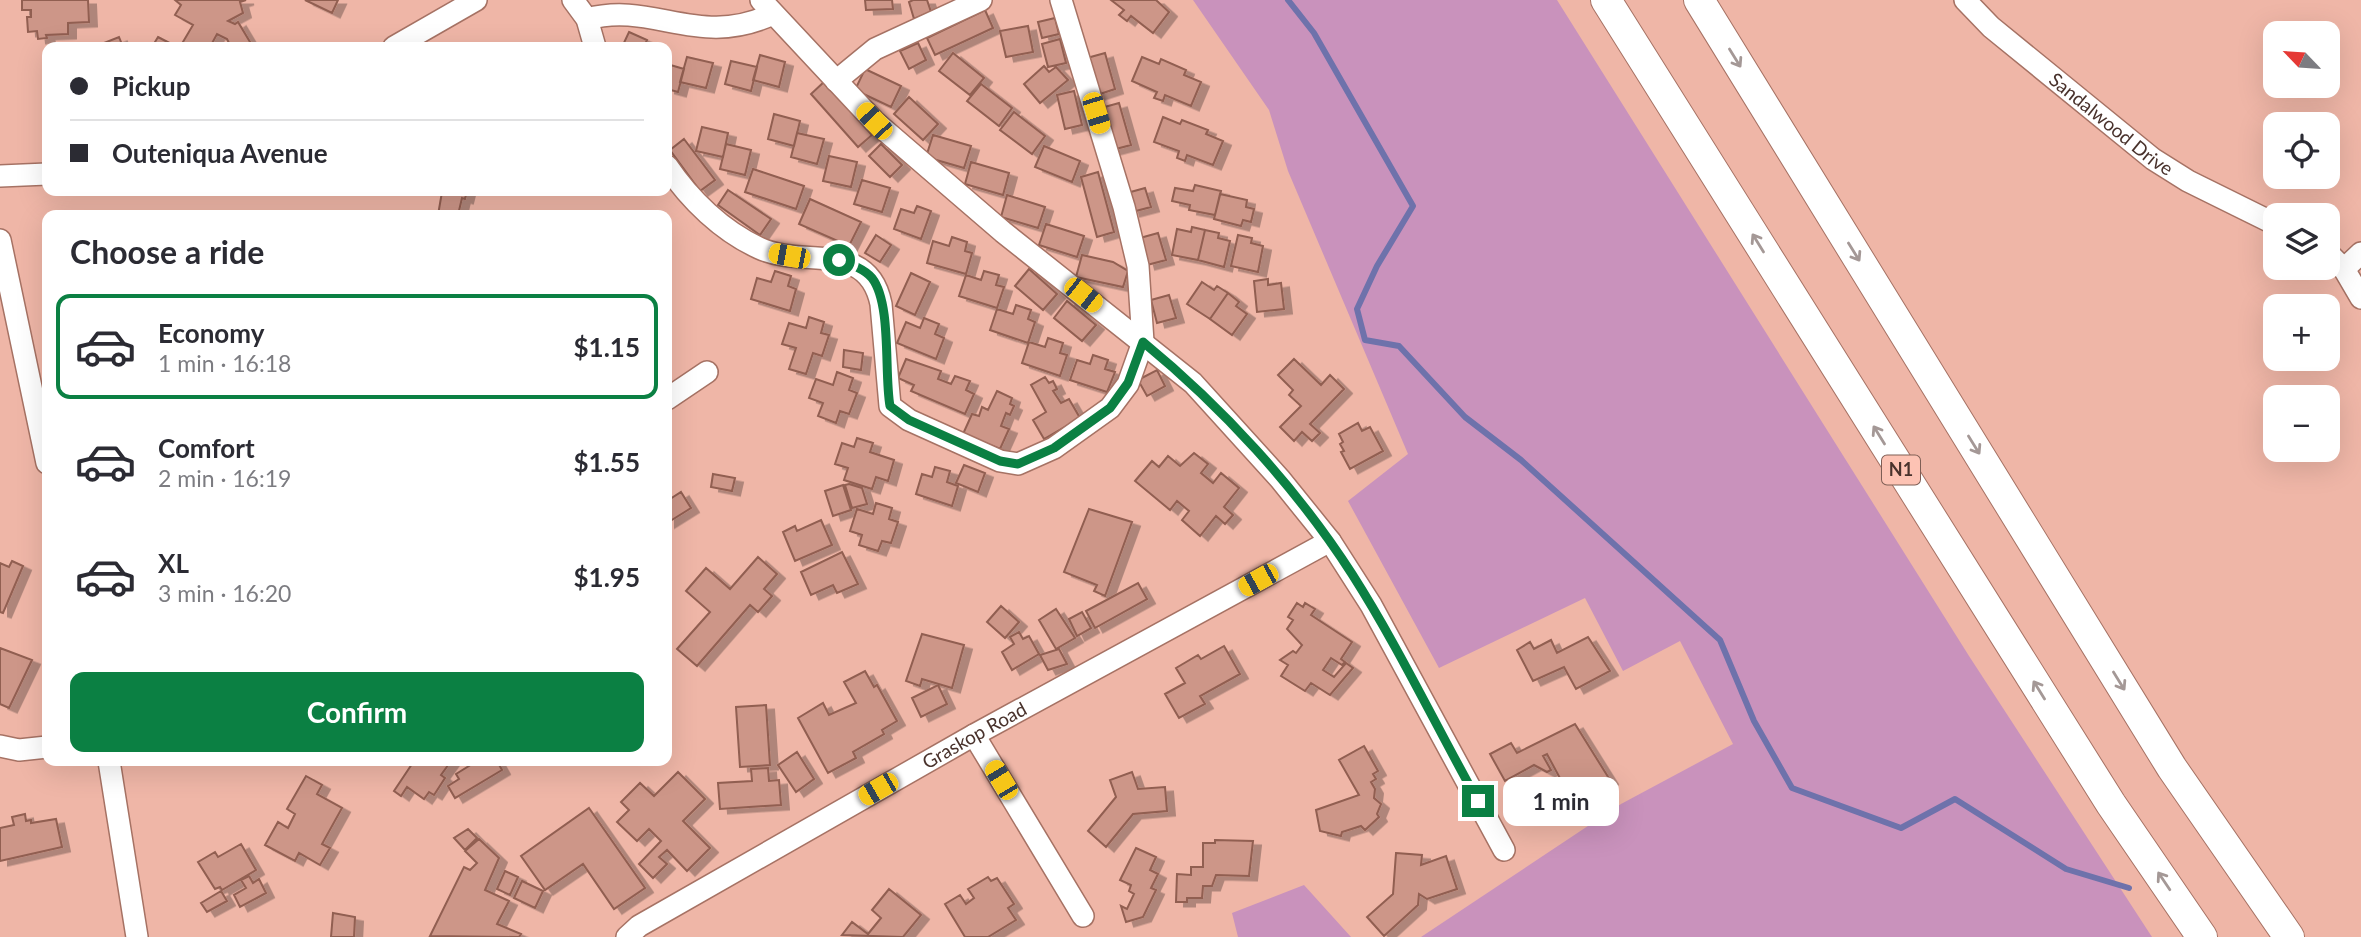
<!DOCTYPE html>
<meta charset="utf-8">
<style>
body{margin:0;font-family:Lato,sans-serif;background:#f7f7f7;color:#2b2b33;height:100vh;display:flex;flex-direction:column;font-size:26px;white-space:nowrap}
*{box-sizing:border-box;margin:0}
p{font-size:23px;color:#7c7c81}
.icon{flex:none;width:38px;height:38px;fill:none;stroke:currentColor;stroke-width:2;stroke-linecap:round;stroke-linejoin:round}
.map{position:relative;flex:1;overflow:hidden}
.panel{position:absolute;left:42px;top:210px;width:630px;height:556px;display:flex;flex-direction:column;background:#fff;border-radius:14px;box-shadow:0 7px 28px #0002}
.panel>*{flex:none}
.top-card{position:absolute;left:42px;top:42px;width:630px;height:154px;border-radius:14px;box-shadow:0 7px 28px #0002;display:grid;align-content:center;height:154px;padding:0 28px;background:#fff}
.needle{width:46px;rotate:295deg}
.controls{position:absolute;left:2263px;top:21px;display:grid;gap:14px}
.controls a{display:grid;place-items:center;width:77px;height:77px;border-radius:14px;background:#fff;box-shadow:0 7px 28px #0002;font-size:35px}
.end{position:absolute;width:32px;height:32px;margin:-16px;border:9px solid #0b8043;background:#fff;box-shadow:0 0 0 4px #fff}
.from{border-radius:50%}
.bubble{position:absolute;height:49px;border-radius:14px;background:#fff;box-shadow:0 7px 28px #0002;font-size:23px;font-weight:700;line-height:49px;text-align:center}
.car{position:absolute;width:21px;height:42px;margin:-21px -10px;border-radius:9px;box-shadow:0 0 5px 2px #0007;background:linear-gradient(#f5c518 24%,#345 0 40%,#f5c518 0 76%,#345 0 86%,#f5c518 0)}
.top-card b{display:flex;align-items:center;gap:24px;height:66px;font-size:26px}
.top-card b+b{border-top:2px solid #e1e1e2}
.top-card i{width:18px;height:18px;background:#2b2b33}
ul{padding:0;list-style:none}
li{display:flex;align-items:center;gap:21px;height:105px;margin:0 14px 10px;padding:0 14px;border:4px solid transparent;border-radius:14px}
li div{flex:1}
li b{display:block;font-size:26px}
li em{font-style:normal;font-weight:700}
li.current{border-color:#0b8043}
li>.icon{width:63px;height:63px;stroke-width:1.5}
h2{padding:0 28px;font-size:32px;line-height:84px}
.cta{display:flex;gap:14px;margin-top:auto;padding:14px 28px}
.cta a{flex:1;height:80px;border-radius:14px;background:#0b8043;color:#fff;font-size:28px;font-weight:700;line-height:80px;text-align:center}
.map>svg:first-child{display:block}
.green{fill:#c992bc}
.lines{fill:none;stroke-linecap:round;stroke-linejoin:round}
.stream{stroke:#6e72ab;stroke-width:6}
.building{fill:#cd9688;stroke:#915e51;stroke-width:2;filter:url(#shadow)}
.minor-casing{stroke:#a67264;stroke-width:24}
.highway-casing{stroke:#a67264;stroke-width:32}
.minor{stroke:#fff;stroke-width:21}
.highway{stroke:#fff;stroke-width:30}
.oneway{stroke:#a49896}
.route{stroke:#0b8043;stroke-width:9}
.labels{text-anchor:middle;stroke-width:5;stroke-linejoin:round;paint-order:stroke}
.shield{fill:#fdc3b4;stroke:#7f5e55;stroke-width:2}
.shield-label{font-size:18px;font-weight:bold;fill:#49322c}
.street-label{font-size:19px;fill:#49322c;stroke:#fdc3b4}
</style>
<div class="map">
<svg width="2361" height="937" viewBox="0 0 2361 937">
<defs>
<filter id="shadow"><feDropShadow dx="8" dy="4.5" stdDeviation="0" flood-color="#0004"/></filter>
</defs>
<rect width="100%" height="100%" fill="#efb6a7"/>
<path class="green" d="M1193 0H1557L1969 656 2152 937H1421L1621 804 1733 744 1680 641 1623 671 1585 598 1439 668 1348 501 1408 454 1288 171 1269 110Z
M1304 885 1351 937H1238L1232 913Z"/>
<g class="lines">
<path class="stream" d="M1288 0 1314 33 1413 206 1377 266 1357 309 1365 340 1399 346 1465 417 1521 460 1720 640 1754 721 1792 788 1901 828 1955 799 2066 869 2129 888"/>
</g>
<path class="building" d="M22 0H88L89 22 68 23V34L46 35 47 38 38 39 37 31 28 32 27 17H31V10H22Z
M175 0H246L240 2 243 13 228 21 235 24 238 22 253 47H231L227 39 217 34 210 47H180L193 25 175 15 181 5Z
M305 0H338L332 13Z
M865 0H892L893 9 866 10Z
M913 0H927L931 12 914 19 909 2Z
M1111 0H1156L1169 12 1153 33 1131 16 1127 21 1119 15 1124 10Z
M985 10 993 28 935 55 927 38Z
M1055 18 1059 34 1042 38 1038 22Z
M1028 26 1033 52 1006 57 1000 31Z
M629 32 647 40 644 47H622Z
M119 37 123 47H94Z
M158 37 177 47H152Z
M1060 39 1066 63 1048 67 1042 44Z
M918 43 926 60 909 69 900 51Z
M953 53 984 78 970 95 939 71Z
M1105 53 1115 89 1097 95 1087 58Z
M760 55 785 62 779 87 753 80Z
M687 57 713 63 706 88 680 82Z
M1142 57 1159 64 1161 59 1186 70 1184 75 1201 82 1191 106 1165 95 1163 101 1154 98 1157 92 1132 81Z
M731 61 757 67 751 91 725 84Z
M667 64 684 69 678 92 667 89Z
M1044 66 1049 72 1056 67 1068 80 1040 103 1024 84Z
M865 69 901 86 891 107 855 90Z
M825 81 872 135 858 147 811 94Z
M981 84 1012 108 999 126 967 101Z
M1074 91 1082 125 1065 129 1057 95Z
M909 97 938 124 923 140 894 114Z
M1119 103 1131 145 1112 150 1101 108Z
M1014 112 1045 136 1032 154 1000 130Z
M774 114 800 121 794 146 768 139Z
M1163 117 1180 124 1182 120 1208 130 1206 134 1223 141 1213 165 1187 155 1185 161 1177 158 1179 151 1154 142Z
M702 127 728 133 723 157 696 151Z
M797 133 824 139 817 164 791 157Z
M933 135 971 146 964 168 926 157Z
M684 139 715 180 700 191 670 150Z
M726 144 751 150 745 175 720 169Z
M881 144 902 165 890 177 869 156Z
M1044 146 1080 161 1072 182 1035 167Z
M829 156 857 162 851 187 823 181Z
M971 162 1009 173 1003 195 965 184Z
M753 169 804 186 796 209 745 192Z
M1098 172 1114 232 1097 237 1081 177Z
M862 180 890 188 882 212 854 204Z
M1195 185 1221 191 1215 215 1189 210 1190 205 1172 201 1175 188 1193 191Z
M1145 188 1151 207 1132 212 1127 193Z
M728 190 771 219 760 235 718 205Z
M436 191H467L465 199 462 198 458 215H438L442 192Z
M1220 194 1247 200 1246 207 1254 209 1251 222 1243 220 1241 226 1214 219Z
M1007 195 1045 207 1038 228 1001 217Z
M810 199 861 222 849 246 799 224Z
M917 206 931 211 921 239 894 229 901 209 914 213Z
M1046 224 1084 236 1077 257 1039 245Z
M1192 227 1205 230 1198 260 1172 255 1177 229 1191 232Z
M1205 230 1219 233 1218 238 1230 241 1224 267 1198 260Z
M1158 233 1166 260 1147 265 1140 238Z
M876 235 891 245 880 262 865 253Z
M1238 235 1252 238 1251 243 1263 246 1258 272 1231 266Z
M952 237 967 242 965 251 972 253 966 274 927 263 933 241 949 246Z
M1082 255 1113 262 1128 271 1123 287 1076 277Z
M1029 269 1057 294 1043 310 1015 286Z
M775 271 791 276 788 286 796 289 790 311 751 299 757 278 771 282Z
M984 271 999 275 996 285 1004 287 997 308 959 296 966 275 981 280Z
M911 273 930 282 915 315 896 306Z
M1268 279V285L1281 283 1284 309 1257 312 1254 281Z
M1202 282 1214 290 1217 286 1228 293 1210 319 1187 304Z
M1228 293 1239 302 1236 306 1247 314 1232 335 1210 319Z
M1169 295 1176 318 1157 323 1151 300Z
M1067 301 1096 325 1082 341 1054 318Z
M1016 305 1031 310 1028 319 1035 322 1028 343 990 330 997 309 1013 314Z
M809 317 824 322 821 333 829 335 822 356 813 353 806 374 789 369 796 348 782 344 789 323 806 328Z
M924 318 939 324 935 334 944 338 936 359 897 343 906 322 920 328Z
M1048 338 1063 343 1060 353 1067 355 1060 376 1022 363 1029 342 1045 347Z
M844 350 863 353 861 370 843 367Z
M1093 355 1108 360 1105 369 1115 372 1107 392 1070 380 1077 360 1090 364Z
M906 359 941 371 938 379 951 384 955 376 970 381 966 390 974 394 965 414 911 391 914 385 898 378Z
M1294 359 1321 385 1330 375 1344 389 1310 424 1320 433 1312 441 1302 432 1294 441 1280 427 1301 406 1289 395 1293 390 1278 375Z
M1157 370 1165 386 1147 396 1138 380Z
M837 372 853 378 849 390 857 393 849 414 840 411 836 423 818 416 823 403 809 398 816 379 833 385Z
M1045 377 1049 383 1053 381 1057 389 1053 391 1061 403 1069 399 1080 418 1044 439 1033 420 1046 412 1031 385Z
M997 391 1012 398 1010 404 1014 406 1010 415 1006 413 1001 426 1009 429 1000 449 963 434 972 414 979 416 982 407 988 410Z
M1358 423 1362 431 1370 427 1383 451 1350 469 1341 452 1344 451 1340 444 1343 442 1339 434Z
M857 438 873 443 870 452 894 460 888 481 876 477 872 489 844 480 848 468 835 464 842 443 854 447Z
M1194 453 1208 464 1201 473 1213 483 1221 473 1239 488 1224 507 1233 515 1225 524 1216 516 1200 536 1182 520 1189 511 1177 501 1170 510 1135 481 1152 461 1159 467 1168 456 1180 466Z
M964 465 985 473 978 492 956 483Z
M935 467 950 471 947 482 958 486 952 506 916 494 922 474 932 477Z
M713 474 735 478 732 491 711 487Z
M849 484 862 488 867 504 852 508 845 485Z
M843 485 851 510 833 516 825 491Z
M681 492 691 508 667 523V501Z
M876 503 892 508 889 519 898 522 891 543 882 541 878 551 859 545 862 535 850 531 857 509 873 514Z
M1089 509 1132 522 1105 596 1094 591 1097 585 1064 572Z
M821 520 832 545 795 561 783 532 795 526 797 531Z
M842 552 858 584 837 593 833 585 811 595 801 572Z
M758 557 777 574 764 589 772 596 758 612 750 605 697 666 677 649 710 612 686 591 706 568 730 589Z
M12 561 23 566 3 613 0 612V563L9 567Z
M1138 583 1147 599 1095 628 1086 611Z
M1297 603 1303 607 1305 603 1315 609 1311 615 1352 642 1341 659 1345 662 1342 665 1331 658 1323 670 1334 677 1346 663 1353 668 1330 695 1311 683 1305 691 1281 676 1288 665 1280 660 1293 651 1296 653 1302 645 1287 629 1293 620 1288 617Z
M1001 606 1019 622 1005 638 987 622Z
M1056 609 1075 638 1056 649 1039 620Z
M1082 612 1091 628 1077 636 1069 619Z
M1019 632 1023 639 1029 636 1039 654 1012 670 1002 652 1014 644 1010 637Z
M922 634 964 645 952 688 922 679 920 686 906 681Z
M1588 637 1610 671 1576 689 1564 667 1533 681 1517 650 1530 642 1534 649 1551 640 1557 653Z
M1224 646 1240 674 1200 696 1205 704 1179 718 1165 694 1185 683 1176 668 1198 655 1201 659Z
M0 648 32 660 9 708 0 704Z
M1059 649 1067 664 1048 670 1040 655Z
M865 671 874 687 877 685 897 721 882 730 884 734 853 752 856 758 828 773 798 718 823 703 829 715 856 703 844 682Z
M938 685 947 704 921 717 912 698Z
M766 705 770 765 740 767 736 707Z
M1575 724 1610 780 1598 787 1596 784 1547 811 1538 793 1561 780 1547 754 1543 756 1551 770 1547 772 1534 765 1505 781 1490 754 1511 743 1517 753Z
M1364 746 1378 771 1373 774 1376 779 1371 782 1375 789 1374 798 1381 804 1377 814 1379 817 1365 830 1361 826 1342 832 1341 836 1320 831 1316 810 1359 795 1339 760Z
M797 752 814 779 796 792 778 765Z
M414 761H451L441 775 445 778 434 795 429 792 424 799 407 787 401 796 394 791Z
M477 761H497L502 770 455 798 448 786 459 779 456 774Z
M768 768 769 781 779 780 781 805 720 809 718 783 752 781 751 769Z
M678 772 705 799 683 821 710 848 687 871 667 850 659 857 667 864 653 878 639 864 661 841 649 829 637 841 617 822 629 810 621 802 640 783 654 796Z
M1132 772 1138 789 1165 787 1167 811 1133 814 1106 847 1088 831 1116 797 1110 780Z
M306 776 322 785 317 794 342 808 322 844 330 848 320 865 299 853 295 861 265 845 278 822 288 828 295 814 287 809Z
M589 808 645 888 614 909 583 864 545 890 521 856Z
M25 814 26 821 31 820V823L56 819 62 847 0 861V828L14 825 12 817Z
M468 829 477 838 465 850 454 838Z
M479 839 499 858 485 890 509 901 497 924 521 934 519 937 430 936 464 867 470 870 477 863 465 851Z
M1215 840 1253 841 1249 876 1216 875 1212 886H1203L1202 898H1187V902H1176L1177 874 1191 875V867H1203V843H1215Z
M241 844 256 870 222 890 220 887 215 889 198 862 215 852 218 857Z
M1136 848 1156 857 1150 870 1158 874 1151 888 1156 890 1143 917 1126 922 1121 906 1127 909 1134 894 1129 891 1131 885 1120 880Z
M1396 853 1422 855 1421 865 1446 856 1457 889 1427 899 1419 894 1418 905 1384 936 1367 917 1393 894Z
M505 871 518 877 510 895 497 889Z
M249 876 253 883 259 879 266 893 240 907 234 895 246 888 241 880Z
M988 877 991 881 997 878 1014 904 1008 908 1016 920 988 937H965L945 904 960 895 966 904 974 898 968 889Z
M522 881 543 891 535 908 514 898Z
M889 889 921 915 903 937 842 935 852 922 868 934 881 918 872 910Z
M221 891 227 901 207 912 201 903Z
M333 913 355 917 354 937H331Z"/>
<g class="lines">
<defs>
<g id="minor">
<path d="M573 0 587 19 595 47"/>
<path d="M761 0 874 121 1003 232 1193 383 1280 479 1330 541 1371 605 1504 850"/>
<path id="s1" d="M1965 0 1991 27 2153 159 2188 181 2275 224"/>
<path d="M587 19C654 1 698 49 773 14"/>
<path d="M394 47 476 0"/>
<path d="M836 81 875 49 981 0"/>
<path d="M667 166C690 200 722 231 759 248 803 269 868 239 881 304L890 406 909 420 1000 461 1018 464 1054 448 1110 408 1128 384 1143 342 1138 266 1124 207 1061 0"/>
<path d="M0 176 47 174"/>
<path d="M0 240 47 463"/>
<path d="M2328 253 2344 269 2361 298"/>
<path d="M2344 269 2361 253"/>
<path d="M667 399 707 372"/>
<path d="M974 735 1083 916"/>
<path d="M0 746 19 750 47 747"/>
<path d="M109 761 137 937"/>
<path id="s2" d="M627 937 639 926 974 735 1330 541"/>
</g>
<path id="highway" d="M1606 0 2111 804 2202 937
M1699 0 2172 768 2289 937"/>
</defs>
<use href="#minor" class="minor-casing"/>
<use href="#highway" class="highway-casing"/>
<use href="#minor" class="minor"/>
<use href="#highway" class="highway"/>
</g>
<defs><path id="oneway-shaft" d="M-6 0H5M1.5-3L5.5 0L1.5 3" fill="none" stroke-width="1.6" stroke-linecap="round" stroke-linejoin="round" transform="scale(1.75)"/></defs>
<g class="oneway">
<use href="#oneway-shaft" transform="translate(1735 58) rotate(58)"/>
<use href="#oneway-shaft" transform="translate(1758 243) rotate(-122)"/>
<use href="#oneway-shaft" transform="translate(1854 252) rotate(58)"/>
<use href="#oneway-shaft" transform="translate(1879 435) rotate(-122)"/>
<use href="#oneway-shaft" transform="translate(1974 445) rotate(58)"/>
<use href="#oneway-shaft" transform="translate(2119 681) rotate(58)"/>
<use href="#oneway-shaft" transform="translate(2039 690) rotate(-122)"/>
<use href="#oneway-shaft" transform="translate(2164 881) rotate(-124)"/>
</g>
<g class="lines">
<path class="route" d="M839 260C850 264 865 269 872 278 892 304 884 374 890 406L909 420 1000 461 1018 464 1054 448 1110 408 1128 383 1143 342C1222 407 1296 487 1352 574 1398 646 1436 726 1478 801"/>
</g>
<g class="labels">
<rect class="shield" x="1882" y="455.5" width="38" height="29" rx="5"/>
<g class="shield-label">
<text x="1901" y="476">N1</text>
</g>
<g class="street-label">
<text dy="7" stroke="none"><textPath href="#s1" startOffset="192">Sandalwood Drive</textPath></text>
<text dy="7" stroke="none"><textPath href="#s2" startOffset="402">Graskop Road</textPath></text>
</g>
</g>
</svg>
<div class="controls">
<a><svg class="needle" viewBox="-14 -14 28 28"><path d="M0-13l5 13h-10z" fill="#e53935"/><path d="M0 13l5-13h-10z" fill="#7c7c81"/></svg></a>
<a><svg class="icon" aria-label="locate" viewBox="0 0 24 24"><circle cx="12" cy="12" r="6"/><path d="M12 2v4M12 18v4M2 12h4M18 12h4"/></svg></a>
<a><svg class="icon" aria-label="layers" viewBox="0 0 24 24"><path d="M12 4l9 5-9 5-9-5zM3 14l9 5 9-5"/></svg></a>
<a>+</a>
<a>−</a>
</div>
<i class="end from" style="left:839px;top:260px"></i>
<i class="end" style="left:1478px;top:801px"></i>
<div class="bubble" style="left:1503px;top:777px;width:116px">1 min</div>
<i class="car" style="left:1096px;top:113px;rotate:163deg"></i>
<i class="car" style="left:874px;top:121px;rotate:317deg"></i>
<i class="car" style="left:789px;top:256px;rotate:281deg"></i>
<i class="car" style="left:1083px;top:295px;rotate:128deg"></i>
<i class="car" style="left:1258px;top:580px;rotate:241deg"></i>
<i class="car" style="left:1001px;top:780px;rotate:329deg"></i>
<i class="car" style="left:878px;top:789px;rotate:240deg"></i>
<div class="top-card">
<b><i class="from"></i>Pickup</b>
<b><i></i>Outeniqua Avenue</b>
</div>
<section class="panel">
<h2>Choose a ride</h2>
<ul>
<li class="current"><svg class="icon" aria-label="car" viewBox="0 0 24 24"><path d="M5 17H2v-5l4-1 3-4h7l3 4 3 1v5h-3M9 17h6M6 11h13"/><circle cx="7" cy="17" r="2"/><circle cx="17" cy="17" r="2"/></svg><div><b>Economy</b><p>1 min · 16:18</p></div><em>$1.15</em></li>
<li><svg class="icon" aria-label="car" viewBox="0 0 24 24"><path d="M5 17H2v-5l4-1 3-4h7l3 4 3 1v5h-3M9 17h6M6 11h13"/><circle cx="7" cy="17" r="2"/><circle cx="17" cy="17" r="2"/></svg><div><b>Comfort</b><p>2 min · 16:19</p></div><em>$1.55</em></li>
<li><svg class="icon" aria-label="car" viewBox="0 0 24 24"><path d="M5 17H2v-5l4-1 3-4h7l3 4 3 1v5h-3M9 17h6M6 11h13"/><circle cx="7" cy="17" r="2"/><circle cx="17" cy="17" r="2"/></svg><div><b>XL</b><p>3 min · 16:20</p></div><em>$1.95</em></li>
</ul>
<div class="cta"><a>Confirm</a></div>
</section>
</div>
